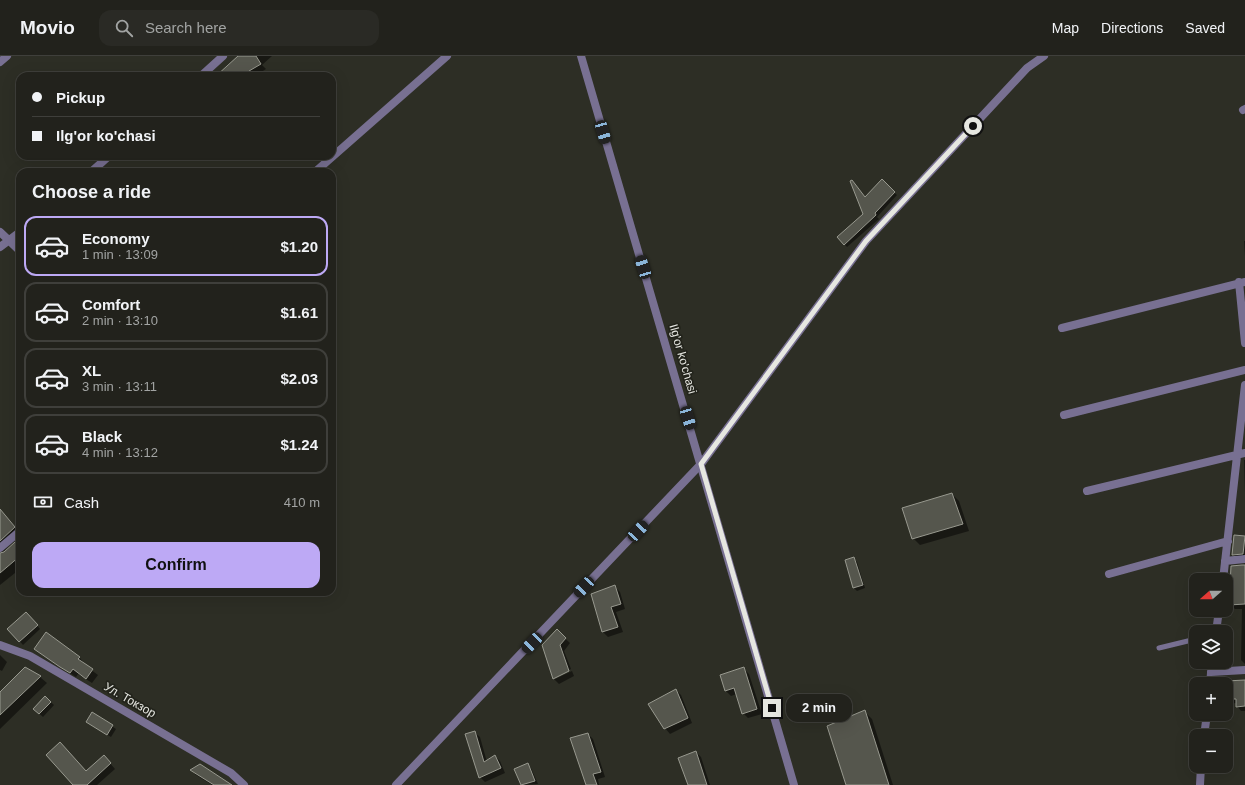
<!DOCTYPE html>
<meta charset="utf-8">
<style>
body{margin:0;font-family:Helvetica,sans-serif;background:#2a2a25;color:#f1f3f6;height:100vh;display:flex;flex-direction:column;font-size:15px;white-space:nowrap}
*{box-sizing:border-box;margin:0}
p{font-size:13px;color:#a2a4a3}
.icon{flex:none;width:22px;height:22px;fill:none;stroke:currentColor;stroke-width:2;stroke-linecap:round;stroke-linejoin:round}
.map{position:relative;flex:1;overflow:hidden}
.details{position:absolute;left:16px;top:112px;width:320px;height:428px;display:flex;flex-direction:column;background:#22221c;border-radius:12px;box-shadow:0 4px 16px #0002,0 0 0 1px #3f3f3b}
.details>*{flex:none}
.guide{position:absolute;left:16px;top:16px;width:320px;height:88px;border-radius:12px;box-shadow:0 4px 16px #0002,0 0 0 1px #3f3f3b;display:grid;align-content:center;height:88px;padding:0 16px;background:#22221c}
.needle{width:26px;rotate:249deg}
.tools{position:absolute;left:1189px;top:517px;display:grid;gap:8px}
.tools a{display:grid;place-items:center;width:44px;height:44px;border-radius:8px;background:#22221c;box-shadow:0 4px 16px #0002,0 0 0 1px #3f3f3b;font-size:20px}
.end{position:absolute;width:18px;height:18px;margin:-9px;border:5px solid #e6e7e1;background:#111;box-shadow:0 0 0 2px #111}
.from{border-radius:50%}
.bubble{position:absolute;height:28px;border-radius:12px;background:#22221c;box-shadow:0 4px 16px #0002,0 0 0 1px #3f3f3b;font-size:13px;font-weight:600;line-height:28px;text-align:center}
.car{position:absolute;width:12px;height:24px;margin:-12px -6px;border-radius:5px;box-shadow:0 0 3px 1px #0007;background:linear-gradient(#222 24%,#8ab4d8 0 40%,#222 0 76%,#8ab4d8 0 86%,#222 0)}
.guide b{display:flex;align-items:center;gap:14px;height:38px;font-size:15px}
.guide b+b{border-top:1px solid #3f3f3b}
.guide i{width:10px;height:10px;background:#f1f3f6}
ul{padding:0;list-style:none}
li{display:flex;align-items:center;gap:12px;height:60px;margin:0 8px 6px;padding:0 8px;border:2px solid #3f3f3b;border-radius:12px}
li div{flex:1}
li b{display:block;font-size:15px}
li em{font-style:normal;font-weight:600}
li.selected{border-color:#bda9f5}
li>.icon{width:36px;height:36px;stroke-width:1.5}
h2{padding:0 16px;font-size:18px;line-height:48px}
.pay{display:flex;align-items:center;gap:10px;height:44px;padding:0 16px;font-size:15px}
.pay p{margin-inline-start:auto}
.action{display:flex;gap:8px;margin-top:auto;padding:8px 16px}
.action a{flex:1;height:46px;border-radius:12px;background:#bda9f5;color:#111;font-size:16px;font-weight:600;line-height:46px;text-align:center}
header{display:flex;align-items:center;gap:24px;box-sizing:border-box;height:56px;padding:0 20px;background:#22221c;border-bottom:1px solid #3f3f3b}
header strong{font-size:19px}
nav{display:flex;gap:22px;margin-inline-start:auto;font-size:14px}
.search{width:280px;height:36px;background:#2a2a25;display:flex;align-items:center;gap:10px;box-sizing:border-box;padding:0 14px;border-radius:12px;color:#a2a4a3;font-size:15px}
.map>svg:first-child{display:block}
.shadow{fill:#0007}
.building{fill:#55564d;stroke:#98998f}
.lines{fill:none;stroke-linecap:round;stroke-linejoin:round}
.service{stroke:#787092;stroke-width:5}
.minor{stroke:#787092;stroke-width:8}
.tertiary{stroke:#787092;stroke-width:8}
.route{stroke:#e6e7e1;stroke-width:5}
.labels{text-anchor:middle;stroke-width:3.5;stroke-linejoin:round;paint-order:stroke}
.street-label{font-size:12px;fill:#e6e7e1;stroke:#23241c}
</style>
<header>
<strong>Movio</strong>
<div class="search"><svg class="icon" aria-label="search" viewBox="0 0 24 24"><circle cx="10" cy="10" r="6"/><path d="M15 15l6 6"/></svg>Search here</div>
<nav><a>Map</a><a>Directions</a><a>Saved</a></nav>
</header>
<div class="map">
<svg width="1245" height="729" viewBox="0 0 1245 729">
<rect width="100%" height="100%" fill="#2d2e25"/>
<path class="shadow" d="M240 0H272L262 9 266 13 255 20H217Z
M882 125 897 139 877 161 879 163 847 191 838 181 864 158 866 142Z
M1244 185H1245V200Z
M1244 404H1245V438Z
M952 438 959 445 969 475 920 489 913 482Z
M0 454 20 477V479L1 497 20 493V513L0 529Z
M1244 481 1245 501 1237 502 1233 498Z
M854 503 857 506 865 532 857 535 854 532 846 505Z
M1245 510V608L1241 604 1242 553H1235L1230 548Z
M615 531 620 536 625 553 616 556 623 576 608 581 603 576 592 539Z
M26 557 40 573 23 589 10 574Z
M557 575 570 587 564 595 571 613 555 621V623L572 615 574 620 559 628 554 623 543 590Z
M41 598 79 601 84 607 83 608 98 619 92 627 78 618 76 621Z
M0 599 7 606 2 615 0 614Z
M744 613 749 618 762 658 748 662 743 657 737 638 731 640 726 635Z
M40 621 47 627 0 673V637Z
M1245 625V655H1241L1237 650V647L1226 648V628H1216L1217 626Z
M676 634 681 639 692 667 670 678 665 672Z
M45 641 54 649 43 661 34 653Z
M865 656 872 663 893 729H847Z
M92 657 116 673 111 681 87 666Z
M474 676 480 681 487 706 495 700 500 705 505 717 485 726 480 721Z
M588 678 593 683 605 721 598 723 599 729H587Z
M696 696 701 701 710 729H689Z
M109 706 115 713 97 729H74L86 716Z
M528 709 531 712 538 728 522 729 516 713Z
M191 714 230 729H212L196 719Z"/>
<path class="building" d="M238 0H256L261 8 249 15 253 20H216Z
M882 123 895 136 875 157 876 159 844 189 837 181 863 158 850 125 852 124 865 141Z
M952 437 963 468 912 483 902 452Z
M0 453 15 471 0 485Z
M1234 479 1245 480 1243 498 1232 499Z
M15 486 20 492V500L0 517V497L4 496Z
M854 501 863 529 853 532 845 504Z
M1242 509H1245V548L1229 549 1231 510Z
M615 529 621 548 611 551 618 571 602 576 591 538Z
M26 556 38 569 19 586 7 573Z
M557 573 566 582 560 589 569 615 553 623 542 589Z
M46 576 80 601 78 603 93 613 86 623 73 613 70 617 60 611 34 593Z
M25 611 41 620 0 659V636Z
M744 611 757 653 742 658 734 632 725 635 720 619Z
M1245 624V650L1236 651V643H1226V625Z
M676 633 688 662 664 673 648 648Z
M45 640 51 646 39 658 33 653Z
M865 654 889 729H846L827 670Z
M92 656 113 669 107 679 86 666Z
M475 675 484 706 495 699 501 712 479 722 465 678Z
M588 677 601 716 593 718 597 729H586L570 682Z
M60 686 86 715 104 699 111 707 87 729H73L46 699Z
M696 695 707 729H688L678 702Z
M528 707 535 725 521 729 514 713Z
M200 708 232 729H214L190 714Z"/>
<g class="lines">
<path class="service" d="M1159 592 1196 583"/>
<path class="minor" d="M201 20 223 0
M1243 54 1245 53
M91 116 109 100
M315 116 447 0
M0 176 20 195
M0 191 20 176
M1239 226 1245 287
M1062 272 1245 226
M1064 359 1245 314
M1087 435 1245 397
M0 492 20 475
M1225 505 1245 503
M1109 518 1228 485
M1223 524 1245 329
M1216 576 1219 554
M0 589 30 600 231 717 244 729
M1211 616 1245 614
M1210 628 1212 606
M1204 680 1207 658
M396 729 701 408 866 185 1027 12 1044 0
M1200 729 1201 710"/>
<path class="tertiary" d="M581 0 794 729
M0 6 7 0"/>
</g>
<g class="lines">
<path class="route" d="M772 652 701 408 866 185 973 70"/>
</g>
<g class="labels">
<g class="street-label">
<text transform="translate(683 303) rotate(74)" y="4">Ilg'or ko'chasi</text>
<text transform="translate(130 644) rotate(30)" y="4">Ул. Токзор</text>
</g>
</g>
</svg>
<div class="tools">
<a><svg class="needle" viewBox="-14 -14 28 28"><path d="M0-13l5 13h-10z" fill="#e53935"/><path d="M0 13l5-13h-10z" fill="#a2a4a3"/></svg></a>
<a><svg class="icon" aria-label="layers" viewBox="0 0 24 24"><path d="M12 4l9 5-9 5-9-5zM3 14l9 5 9-5"/></svg></a>
<a>+</a>
<a>−</a>
</div>
<i class="end from" style="left:973px;top:70px"></i>
<i class="end" style="left:772px;top:652px"></i>
<div class="bubble" style="left:786px;top:638px;width:66px">2 min</div>
<i class="car" style="left:603px;top:76px;rotate:164deg"></i>
<i class="car" style="left:643px;top:211px;rotate:343deg"></i>
<i class="car" style="left:688px;top:362px;rotate:163deg"></i>
<i class="car" style="left:638px;top:475px;rotate:43deg"></i>
<i class="car" style="left:584px;top:531px;rotate:223deg"></i>
<i class="car" style="left:532px;top:587px;rotate:224deg"></i>
<div class="guide">
<b><i class="from"></i>Pickup</b>
<b><i></i>Ilg'or ko'chasi</b>
</div>
<section class="details">
<h2>Choose a ride</h2>
<ul>
<li class="selected"><svg class="icon" aria-label="car" viewBox="0 0 24 24"><path d="M5 17H2v-5l4-1 3-4h7l3 4 3 1v5h-3M9 17h6M6 11h13"/><circle cx="7" cy="17" r="2"/><circle cx="17" cy="17" r="2"/></svg><div><b>Economy</b><p>1 min · 13:09</p></div><em>$1.20</em></li>
<li><svg class="icon" aria-label="car" viewBox="0 0 24 24"><path d="M5 17H2v-5l4-1 3-4h7l3 4 3 1v5h-3M9 17h6M6 11h13"/><circle cx="7" cy="17" r="2"/><circle cx="17" cy="17" r="2"/></svg><div><b>Comfort</b><p>2 min · 13:10</p></div><em>$1.61</em></li>
<li><svg class="icon" aria-label="car" viewBox="0 0 24 24"><path d="M5 17H2v-5l4-1 3-4h7l3 4 3 1v5h-3M9 17h6M6 11h13"/><circle cx="7" cy="17" r="2"/><circle cx="17" cy="17" r="2"/></svg><div><b>XL</b><p>3 min · 13:11</p></div><em>$2.03</em></li>
<li><svg class="icon" aria-label="car" viewBox="0 0 24 24"><path d="M5 17H2v-5l4-1 3-4h7l3 4 3 1v5h-3M9 17h6M6 11h13"/><circle cx="7" cy="17" r="2"/><circle cx="17" cy="17" r="2"/></svg><div><b>Black</b><p>4 min · 13:12</p></div><em>$1.24</em></li>
</ul>
<div class="pay"><svg class="icon" aria-label="cash" viewBox="0 0 24 24"><path d="M3 7h18v10H3z"/><circle cx="12" cy="12" r="2"/></svg>Cash<p>410 m</p></div>
<div class="action"><a>Confirm</a></div>
</section>
</div>
